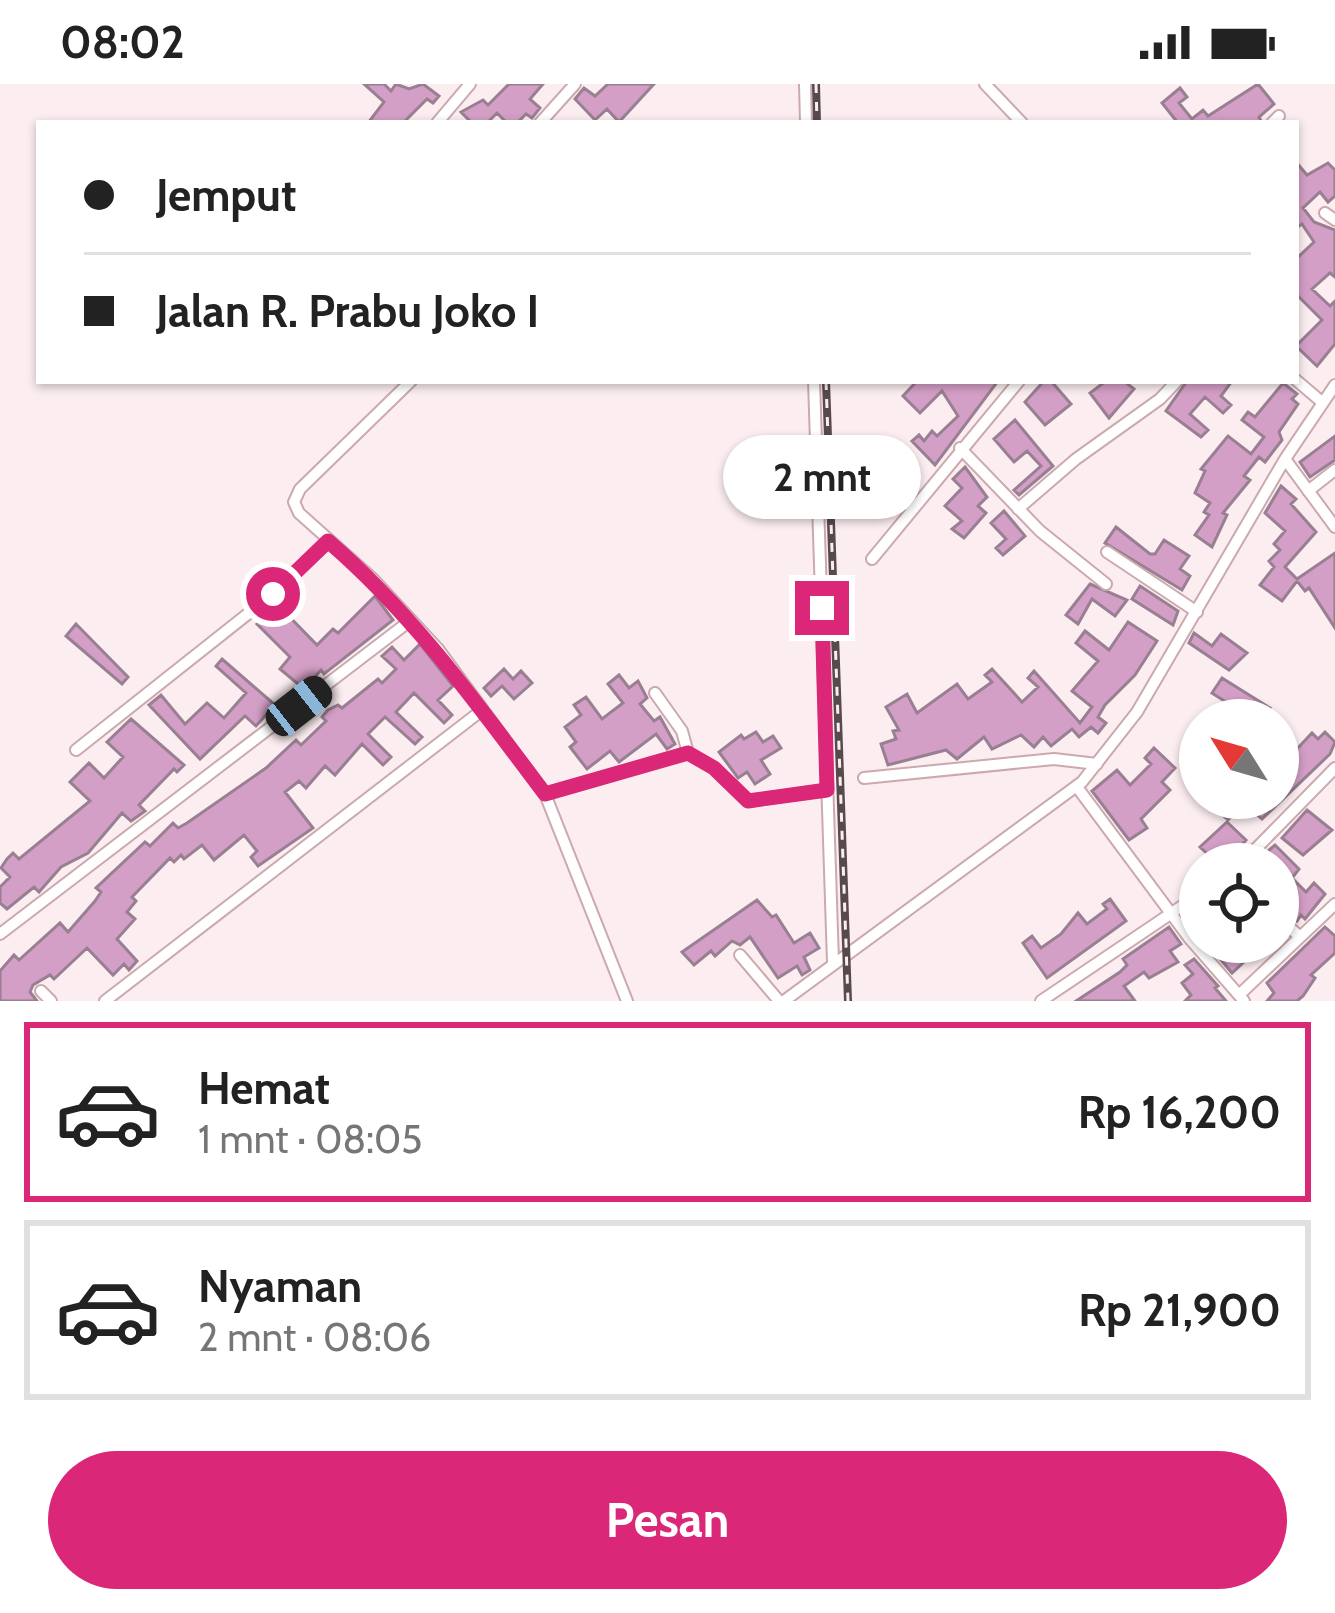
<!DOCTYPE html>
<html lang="id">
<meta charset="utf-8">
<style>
body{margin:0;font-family:Cabin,sans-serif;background:#f2f2f2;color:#222;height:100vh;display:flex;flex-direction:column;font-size:45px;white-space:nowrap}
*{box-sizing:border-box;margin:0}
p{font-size:39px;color:#767676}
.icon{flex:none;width:66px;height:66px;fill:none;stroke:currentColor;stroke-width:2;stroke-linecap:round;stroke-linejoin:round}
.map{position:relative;height:917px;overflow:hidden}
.details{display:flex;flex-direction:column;background:#fff;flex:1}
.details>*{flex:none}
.hud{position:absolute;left:36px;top:36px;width:1263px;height:264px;border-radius:0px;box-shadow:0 3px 9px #0004;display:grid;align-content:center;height:264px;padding:0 48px;background:#fff}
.needle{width:78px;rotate:307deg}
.fabs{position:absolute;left:1179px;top:615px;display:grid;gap:24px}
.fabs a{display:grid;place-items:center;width:120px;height:120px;border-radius:50%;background:#fff;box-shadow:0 3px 9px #0004;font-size:60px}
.end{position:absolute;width:54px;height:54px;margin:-27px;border:15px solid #db2777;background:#fff;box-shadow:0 0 0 6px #fff}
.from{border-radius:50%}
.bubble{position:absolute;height:84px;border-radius:42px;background:#fff;box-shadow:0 3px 9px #0004;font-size:39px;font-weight:800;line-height:84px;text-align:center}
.car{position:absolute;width:36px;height:72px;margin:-36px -18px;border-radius:15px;box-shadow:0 0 9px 3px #0007;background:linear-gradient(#222 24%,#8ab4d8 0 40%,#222 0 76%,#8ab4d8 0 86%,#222 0)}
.hud b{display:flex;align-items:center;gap:42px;height:114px;font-size:45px}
.hud b+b{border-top:3px solid #e0e0e0}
.hud i{width:30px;height:30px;background:#222}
ul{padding:21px 0 0;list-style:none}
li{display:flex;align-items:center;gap:36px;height:180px;margin:0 24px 18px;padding:0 24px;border:6px solid #e0e0e0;border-radius:0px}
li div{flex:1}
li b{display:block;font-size:45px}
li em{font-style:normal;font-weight:800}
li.current{border-color:#db2777}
li>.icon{width:108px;height:108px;stroke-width:1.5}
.button{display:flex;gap:24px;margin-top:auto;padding:24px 48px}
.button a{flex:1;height:138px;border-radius:72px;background:#db2777;color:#fff;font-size:48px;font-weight:800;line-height:138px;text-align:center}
.status{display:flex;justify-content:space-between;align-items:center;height:84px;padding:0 60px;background:#fff;direction:ltr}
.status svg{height:33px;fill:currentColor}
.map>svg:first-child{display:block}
.building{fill:#d49fc6;stroke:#987f91;stroke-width:3}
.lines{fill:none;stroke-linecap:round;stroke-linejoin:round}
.street-casing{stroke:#cba9ae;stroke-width:14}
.street{stroke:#fff;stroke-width:10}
.rail-casing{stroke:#574a4c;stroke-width:8}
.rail{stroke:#fceef0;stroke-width:3;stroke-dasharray:9;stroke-linecap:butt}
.route{stroke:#db2777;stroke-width:15}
</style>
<div class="status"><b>08:02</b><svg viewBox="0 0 49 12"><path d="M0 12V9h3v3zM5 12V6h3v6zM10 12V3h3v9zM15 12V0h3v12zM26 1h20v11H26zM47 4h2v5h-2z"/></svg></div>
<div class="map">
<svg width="1335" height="917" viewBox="0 0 1335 917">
<rect width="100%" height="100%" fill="#fceef0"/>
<path class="building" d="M364 0H384L391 7 396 0 409 5 423 0 439 12 433 19 427 15 403 39H368L384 18Z
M509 0H543L530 15 540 24 532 34 526 30 517 39H507L497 29 487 39H472L461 28 483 16 488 21Z
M608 0H654L619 38 607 25 595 36 575 15 584 4 595 12Z
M1258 0 1274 20 1259 33 1262 39H1178L1162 19 1180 4 1187 13 1179 19 1192 35 1203 26 1208 32Z
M1296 78 1307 91 1328 79 1335 86V112L1328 118 1320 108 1303 124 1314 138 1335 146V193L1330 189 1312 205 1330 222 1335 217V260L1317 282 1296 262 1322 236 1296 210V175L1314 158 1302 140 1296 144Z
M917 297H998L935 381 912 357 919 351 924 357 932 347 937 352 958 332 942 307 920 329 903 312Z
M1044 297H1051L1071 320 1045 341 1025 318Z
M1106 297H1124L1134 305 1109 334 1090 309Z
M1187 297H1232L1221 312 1231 321 1223 329 1205 313 1190 330 1208 346 1201 353 1166 327Z
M1283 299 1297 310 1292 315 1298 320 1279 348 1282 356 1265 378 1259 373 1244 392 1250 396 1223 429 1227 431 1212 463 1195 451 1209 431 1204 428 1210 419 1195 409 1205 387 1201 385 1228 352 1251 370 1264 353 1242 336 1248 328 1255 333Z
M1015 336 1053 382 1019 411 1014 406 1041 382 1027 367 1014 378 994 355Z
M1335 352V376L1310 393 1300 378Z
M965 383 987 413 978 422 986 429 964 454 952 445 962 437 945 422 962 404 953 395Z
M1281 402 1296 415 1291 420 1316 448 1285 483 1297 495 1335 469V544L1309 504 1305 507 1297 497 1282 517 1260 501 1274 483 1269 477 1280 466 1274 460 1285 447 1265 429Z
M1004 427 1025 452 1003 471 996 464 1006 455 991 439Z
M1116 443 1150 470H1155L1164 456 1189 472 1180 485 1190 492 1182 506 1105 459Z
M1090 500 1127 516 1115 532 1092 515 1078 540 1066 531Z
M1140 502 1178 527 1173 541 1132 515Z
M375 512 393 536 324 590 321 586 304 605 280 585 290 573 257 540 278 521 317 561 333 545 338 549Z
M1128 538 1157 557 1135 591 1105 621 1098 633 1106 639 1098 649 1091 643 1079 653 1072 645 1051 662 1043 653 1034 663 1021 651 992 665 984 653 957 675 946 666 888 681 881 660 896 655 893 647 899 646 886 623 907 610 917 629 957 600 968 615 992 598 985 591 992 585 1022 618 1038 603 1028 594 1034 587 1080 639 1092 623 1072 607 1098 577 1076 559 1085 547 1109 566Z
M76 540 128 593 122 600 66 552Z
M1194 549 1212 562 1221 550 1247 569 1229 586 1189 559Z
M420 560 453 602 438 616 452 631 444 639 414 609 396 628 422 653 415 660 385 633 368 650 391 673 383 681 362 660 335 691 325 682 306 704 299 697 285 708 313 744 258 782 251 773 257 767 244 751 214 776 202 761 184 775 181 771 174 778 170 774 132 813 136 817 127 828 135 835 117 855 137 877 129 886 124 880 113 891 87 864 54 895 50 891 33 901 30 908 37 917H0V887L14 871 19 876 60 839 68 848 95 817 101 808 96 804 145 758 150 762 173 739 178 744 187 739 266 684 296 656 301 661 326 637 322 633 328 626 338 621 342 624 378 595 382 599 396 585 382 572 392 563 404 576Z
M222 575 275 621 256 642 245 632 200 675 149 621 161 611 185 640 207 619 224 634 246 609 216 582Z
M504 585 513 595 521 587 532 599 514 615 502 602 491 612 484 604Z
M619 591 629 604 638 597 647 614 640 620 654 637 660 633 675 660 667 665 656 650 619 678 610 667 587 685 570 663 576 658 565 643 581 631 574 621 586 613 602 635 623 619 608 600Z
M1222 594 1270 624 1262 636H1254L1212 609Z
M131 635 184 681 177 688 174 685 139 721 145 727 131 737 122 729 88 769 61 783 39 808 34 803 7 825 0 819V803L10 793 1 784 7 775 13 769 19 775 90 717 70 698 89 679 104 694 123 673 107 658Z
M756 648 763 658 773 652 781 664 761 676 770 690 755 700 747 688 738 694 719 668 741 651 744 655Z
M1325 648 1335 658 1330 670 1262 735 1244 719 1228 736 1204 714H1278V694L1287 685 1278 677V649L1296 666 1312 649 1318 655Z
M1154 664 1175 684 1162 698 1170 706 1141 735 1147 744 1129 756 1092 707 1117 686 1130 701 1151 680 1145 674Z
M1307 726 1332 746 1303 771 1282 754Z
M1227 738 1246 756 1226 780H1218L1200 763Z
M1275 761 1299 785 1292 794 1306 808 1314 799 1325 810 1305 835 1301 831 1297 837 1278 823V780L1261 773Z
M1110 815 1126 837 1047 894 1023 859 1032 852 1041 864 1061 850 1078 829 1087 840 1107 825 1103 820Z
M757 816 772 833 776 831 794 859 810 849 819 864 804 873 810 886 802 891 797 882 778 894 750 853 740 861 732 857 715 872 711 867 694 881 682 868Z
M1169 843 1181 860 1170 867 1178 878 1149 894 1144 888 1124 902 1135 917H1076L1120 888 1127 881 1123 875Z
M1325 843 1335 852V869L1311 891 1315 894 1303 912 1297 917H1267L1274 909 1267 899Z
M1206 858H1246L1237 868 1246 876 1232 889Z
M1194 875 1218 902 1215 904 1226 917H1185L1191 911 1182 899 1193 890 1185 881Z"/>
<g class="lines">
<defs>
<path id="street" d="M805 0 806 39
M985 0 1022 39
M437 39 470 0
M540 39 575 0
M1272 39 1279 32
M1325 129 1335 136
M1296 296 1323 319
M411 297 300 405 294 418 299 429 373 495 438 565 545 710 688 669 714 684 748 717 827 706
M814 297 833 878
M960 364 1040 447 1106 500
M1285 375 1335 443
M1308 407 1335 386
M1018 425 1076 375 1160 315 1177 297
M1107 468 1197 528
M872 475 1019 297
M655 609 682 647 688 669
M76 666 273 510 328 457
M864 694 1054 675 1097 680
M1077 703 1190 855 1244 917
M545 710 627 917
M1241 780 1335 684
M1278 833 1299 852
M0 850 411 536
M740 871 779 917
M41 907 51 917
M1239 911 1335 820
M105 917 481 627
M784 917 1082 698 1137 628 1285 375 1335 301
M1041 917 1200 810"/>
</defs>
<use href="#street" class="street-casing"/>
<use href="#street" class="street"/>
<defs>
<path id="rail" d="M816 0 817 39
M826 297 848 917"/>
</defs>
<use href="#rail" class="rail-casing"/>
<use href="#rail" class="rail"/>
</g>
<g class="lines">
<path class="route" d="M273 510 328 457C414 531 477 620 545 710L688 669 714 684 748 717 827 706 822 524"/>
</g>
</svg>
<div class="fabs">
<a><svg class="needle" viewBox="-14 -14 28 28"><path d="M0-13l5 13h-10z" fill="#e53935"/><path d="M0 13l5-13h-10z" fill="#767676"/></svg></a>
<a><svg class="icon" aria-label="locate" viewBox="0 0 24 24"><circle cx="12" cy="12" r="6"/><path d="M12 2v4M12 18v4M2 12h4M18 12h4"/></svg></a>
</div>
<i class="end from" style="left:273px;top:510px"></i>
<i class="end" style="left:822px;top:524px"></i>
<div class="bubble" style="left:723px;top:351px;width:198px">2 mnt</div>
<i class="car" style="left:299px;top:622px;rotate:52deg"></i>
<div class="hud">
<b><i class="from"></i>Jemput</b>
<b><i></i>Jalan R. Prabu Joko I</b>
</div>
</div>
<section class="details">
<ul>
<li class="current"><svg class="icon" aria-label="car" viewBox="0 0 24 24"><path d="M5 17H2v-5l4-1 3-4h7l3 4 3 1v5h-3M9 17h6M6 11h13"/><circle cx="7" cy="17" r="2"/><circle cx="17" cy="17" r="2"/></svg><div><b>Hemat</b><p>1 mnt · 08:05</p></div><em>Rp 16,200</em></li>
<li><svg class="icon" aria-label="car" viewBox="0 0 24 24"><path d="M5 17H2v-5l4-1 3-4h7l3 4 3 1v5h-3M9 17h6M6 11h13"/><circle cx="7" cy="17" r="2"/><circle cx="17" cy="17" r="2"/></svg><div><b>Nyaman</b><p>2 mnt · 08:06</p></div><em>Rp 21,900</em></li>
</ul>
<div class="button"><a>Pesan</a></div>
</section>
